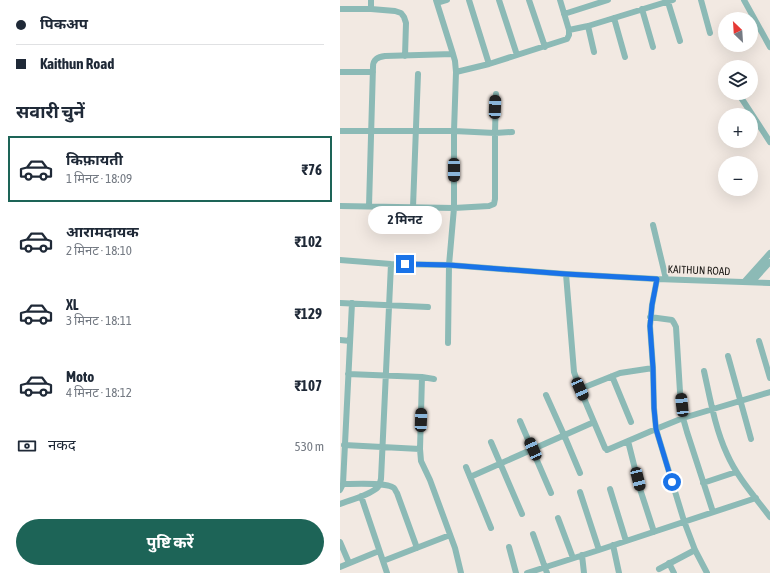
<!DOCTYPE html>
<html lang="hi">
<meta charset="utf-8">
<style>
body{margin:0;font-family:"Asap Condensed","Noto Sans Devanagari",sans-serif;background:#f2f2f3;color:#1f2937;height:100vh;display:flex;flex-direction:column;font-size:15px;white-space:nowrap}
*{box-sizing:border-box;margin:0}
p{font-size:13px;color:#747a83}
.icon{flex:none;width:22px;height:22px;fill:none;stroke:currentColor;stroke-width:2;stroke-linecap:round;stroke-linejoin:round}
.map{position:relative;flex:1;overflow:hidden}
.side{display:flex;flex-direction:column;background:#fff;width:340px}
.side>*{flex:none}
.guide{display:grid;align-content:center;height:88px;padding:0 16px;background:#fff}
.needle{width:26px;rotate:335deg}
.controls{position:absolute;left:378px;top:12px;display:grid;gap:8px}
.controls a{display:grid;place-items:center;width:40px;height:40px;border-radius:50%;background:#fff;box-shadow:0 4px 16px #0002;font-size:20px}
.end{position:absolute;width:18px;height:18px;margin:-9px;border:5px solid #1a73e8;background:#fff;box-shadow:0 0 0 2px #fff}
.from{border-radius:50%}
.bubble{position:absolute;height:28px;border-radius:14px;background:#fff;box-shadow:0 4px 16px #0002;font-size:13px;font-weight:700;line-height:28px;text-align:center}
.car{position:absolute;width:12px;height:24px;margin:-12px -6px;border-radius:5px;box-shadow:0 0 3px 1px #0007;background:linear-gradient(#222 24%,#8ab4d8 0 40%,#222 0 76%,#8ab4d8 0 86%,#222 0)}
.guide b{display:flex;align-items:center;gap:14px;height:38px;font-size:15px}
.guide b+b{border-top:1px solid #e0e1e3}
.guide i{width:10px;height:10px;background:#1f2937}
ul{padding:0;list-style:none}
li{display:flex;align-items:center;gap:12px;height:66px;margin:0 8px 6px;padding:0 8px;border:2px solid transparent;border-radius:0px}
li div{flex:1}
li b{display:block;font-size:15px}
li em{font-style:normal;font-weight:700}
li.active{border-color:#1d6457}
li>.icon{width:36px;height:36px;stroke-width:1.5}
h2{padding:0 16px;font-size:18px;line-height:48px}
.pay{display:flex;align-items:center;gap:10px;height:44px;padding:0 16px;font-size:15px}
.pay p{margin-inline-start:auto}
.primary-button{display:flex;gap:8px;margin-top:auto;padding:8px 16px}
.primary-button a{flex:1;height:46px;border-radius:24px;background:#1d6457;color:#fff;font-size:16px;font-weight:700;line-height:46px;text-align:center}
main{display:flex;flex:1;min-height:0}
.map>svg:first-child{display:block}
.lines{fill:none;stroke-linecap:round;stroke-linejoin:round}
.minor{stroke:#8cbab6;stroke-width:6}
.route{stroke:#1a73e8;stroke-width:5}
.labels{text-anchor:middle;stroke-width:3.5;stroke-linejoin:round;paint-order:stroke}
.street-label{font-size:11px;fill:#1e1b18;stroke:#f2e9e2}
</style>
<main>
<section class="side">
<div class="guide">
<b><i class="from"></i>पिकअप</b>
<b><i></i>Kaithun Road</b>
</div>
<h2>सवारी चुनें</h2>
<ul>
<li class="active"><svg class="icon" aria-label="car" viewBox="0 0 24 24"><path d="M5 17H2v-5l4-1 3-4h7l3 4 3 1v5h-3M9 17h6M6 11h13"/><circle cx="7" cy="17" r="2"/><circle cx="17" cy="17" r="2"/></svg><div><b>किफ़ायती</b><p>1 मिनट · 18:09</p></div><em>₹76</em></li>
<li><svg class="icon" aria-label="car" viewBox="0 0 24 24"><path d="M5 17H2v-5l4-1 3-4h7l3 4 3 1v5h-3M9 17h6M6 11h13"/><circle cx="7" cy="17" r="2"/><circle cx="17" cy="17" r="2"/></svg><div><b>आरामदायक</b><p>2 मिनट · 18:10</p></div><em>₹102</em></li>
<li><svg class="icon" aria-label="car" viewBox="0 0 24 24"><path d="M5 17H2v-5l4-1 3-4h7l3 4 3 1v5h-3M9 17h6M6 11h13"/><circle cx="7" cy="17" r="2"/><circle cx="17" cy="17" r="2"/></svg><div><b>XL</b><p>3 मिनट · 18:11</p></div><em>₹129</em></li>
<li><svg class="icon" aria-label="car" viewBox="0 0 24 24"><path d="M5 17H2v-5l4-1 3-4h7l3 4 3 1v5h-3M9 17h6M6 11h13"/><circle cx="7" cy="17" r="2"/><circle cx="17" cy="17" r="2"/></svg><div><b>Moto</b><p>4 मिनट · 18:12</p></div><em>₹107</em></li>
</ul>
<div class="pay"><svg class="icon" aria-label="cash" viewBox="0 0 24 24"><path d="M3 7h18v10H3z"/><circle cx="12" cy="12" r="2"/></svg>नकद<p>530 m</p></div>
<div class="primary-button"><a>पुष्टि करें</a></div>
</section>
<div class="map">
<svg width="430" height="573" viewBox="0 0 430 573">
<rect width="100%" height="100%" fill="#f2e9e2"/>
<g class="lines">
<path class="minor" d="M31 0V9
M96 0 113 54 115 61 116 72 114 131V208L109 265 108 343
M129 0 149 64
M159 0 177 55
M189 0 205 47
M361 0 370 33
M404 0 430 47
M328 2 340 41
M97 3 107 0
M0 9H31L55 11 61 13 64 17 66 23 65 56
M302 9 313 47
M224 14 268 0
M274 18 285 57
M248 26 254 52
M229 30 248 26 333 0
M0 72H33
M116 72 149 64 227 39 229 35V30L220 0
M398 93 430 142
M0 131H114L155 133 172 132
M0 206 114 208 149 206 154 204 155 199V133L156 94
M29 206 33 67C33 59 38 57 45 56L113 54
M73 207 78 74
M313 225 326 279
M0 260 51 264 109 265 226 274 317 279 430 283
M226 274 234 372 240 389 265 448
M317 279 312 305 310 326 313 368 314 408 316 429 344 521 355 550 367 573
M404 282 430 253
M412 282 430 262
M0 303 88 307
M310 317 332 320 334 323 336 327 340 392 343 418 347 432 373 512
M0 340 10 341
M419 341 430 378
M388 356 411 439
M364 371C370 398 375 428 387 454 397 477 415 497 430 517
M8 374 82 377 94 379
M272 376 291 422
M82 377 80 449 81 461 90 480 115 548 121 573
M240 389 280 373 313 368
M206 395 224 435 240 473
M180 421 211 493
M288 441 300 489 314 532
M151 442 182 514
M4 445 80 449
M267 450 316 429 343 418 430 392
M126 467 151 528
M130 477 254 422
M363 483 396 472
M3 484C13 484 47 482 54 488 55 489 56 492 57 493L77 548
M270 489 286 541
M0 490 3 484 12 303
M240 492 259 550
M21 496 47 573
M0 504C10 500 31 495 38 487 40 485 40 482 41 479L51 264
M218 518 233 558
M193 534 207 573
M0 542 9 563
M273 545 279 573
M169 547 176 573
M242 555 244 573
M43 561 110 535
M329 563 334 573
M0 567 39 551
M319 569 355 550
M187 573 259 550 416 498"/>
</g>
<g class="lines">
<path class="route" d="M65 264 109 265 226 274 317 279 312 305 310 326 313 368 314 408 316 429 332 482"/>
</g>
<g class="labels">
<g class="street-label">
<text transform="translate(359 270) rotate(2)" y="4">KAITHUN ROAD</text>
</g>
</g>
</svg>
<div class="controls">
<a><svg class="needle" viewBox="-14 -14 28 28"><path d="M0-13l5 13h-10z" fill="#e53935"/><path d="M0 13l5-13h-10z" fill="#747a83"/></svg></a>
<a><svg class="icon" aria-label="layers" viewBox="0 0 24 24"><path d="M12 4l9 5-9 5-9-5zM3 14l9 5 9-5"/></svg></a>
<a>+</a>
<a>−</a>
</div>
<i class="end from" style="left:332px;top:482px"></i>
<i class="end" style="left:65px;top:264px"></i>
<div class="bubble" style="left:28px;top:206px;width:74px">2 मिनट</div>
<i class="car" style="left:155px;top:107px;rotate:2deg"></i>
<i class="car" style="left:114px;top:170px;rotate:180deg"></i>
<i class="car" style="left:240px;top:389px;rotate:156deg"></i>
<i class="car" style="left:342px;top:405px;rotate:354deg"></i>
<i class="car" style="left:81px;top:420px;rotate:2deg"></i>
<i class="car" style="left:193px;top:449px;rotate:336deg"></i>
<i class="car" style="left:298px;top:479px;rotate:166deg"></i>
</div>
</main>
